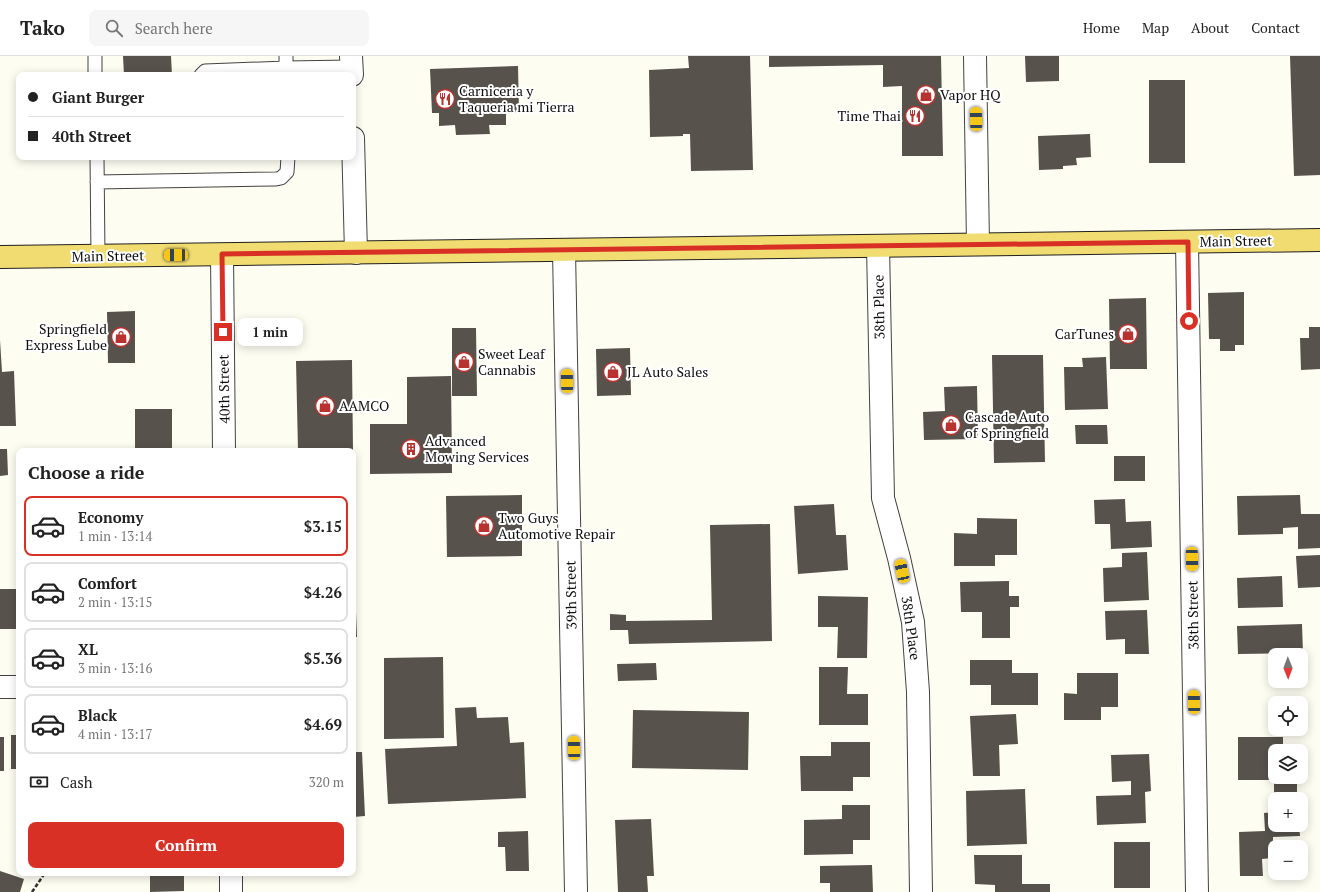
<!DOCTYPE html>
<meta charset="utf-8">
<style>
body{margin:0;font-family:"PT Serif",serif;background:#f6f6f6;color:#222;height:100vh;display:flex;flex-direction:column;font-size:15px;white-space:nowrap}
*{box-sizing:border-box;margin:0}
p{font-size:13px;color:#767676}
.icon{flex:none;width:22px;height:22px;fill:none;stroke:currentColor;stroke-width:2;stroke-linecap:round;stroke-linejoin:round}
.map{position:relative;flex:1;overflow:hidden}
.panel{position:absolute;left:16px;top:392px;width:340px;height:428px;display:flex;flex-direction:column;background:#fff;border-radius:8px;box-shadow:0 2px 10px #0003}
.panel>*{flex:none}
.top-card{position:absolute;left:16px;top:16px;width:340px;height:88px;border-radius:8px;box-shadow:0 2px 10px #0003;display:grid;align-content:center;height:88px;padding:0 12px;background:#fff}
.needle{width:26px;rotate:179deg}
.fabs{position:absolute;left:1268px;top:592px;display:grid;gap:8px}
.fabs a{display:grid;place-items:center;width:40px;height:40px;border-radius:8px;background:#fff;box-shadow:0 2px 10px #0003;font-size:20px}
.end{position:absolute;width:18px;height:18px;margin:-9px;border:5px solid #d93025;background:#fff;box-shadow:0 0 0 2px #fff}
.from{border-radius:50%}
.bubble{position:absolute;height:28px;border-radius:8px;background:#fff;box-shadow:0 2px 10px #0003;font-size:13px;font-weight:700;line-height:28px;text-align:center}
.car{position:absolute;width:12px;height:24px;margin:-12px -6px;border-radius:5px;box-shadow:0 0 3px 1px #0007;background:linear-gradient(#f5c518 24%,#345 0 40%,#f5c518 0 76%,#345 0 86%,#f5c518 0)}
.top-card b{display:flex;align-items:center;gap:14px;height:38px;font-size:15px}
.top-card b+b{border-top:1px solid #e0e0e0}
.top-card i{width:10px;height:10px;background:#222}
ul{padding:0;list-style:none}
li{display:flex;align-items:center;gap:12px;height:60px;margin:0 8px 6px;padding:0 4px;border:2px solid #e0e0e0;border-radius:8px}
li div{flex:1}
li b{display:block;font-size:15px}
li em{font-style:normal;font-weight:700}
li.current{border-color:#d93025}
li>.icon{width:36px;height:36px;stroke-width:1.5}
h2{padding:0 12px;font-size:18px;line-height:48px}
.pay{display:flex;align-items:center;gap:10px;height:44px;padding:0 12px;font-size:15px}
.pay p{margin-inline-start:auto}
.cta{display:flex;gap:8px;margin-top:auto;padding:8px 12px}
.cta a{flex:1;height:46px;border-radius:8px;background:#d93025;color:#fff;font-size:16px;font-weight:700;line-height:46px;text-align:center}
header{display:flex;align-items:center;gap:24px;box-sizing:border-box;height:56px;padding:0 20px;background:#fff;border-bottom:1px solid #e0e0e0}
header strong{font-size:19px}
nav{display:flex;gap:22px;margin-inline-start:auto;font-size:14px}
.search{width:280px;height:36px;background:#f6f6f6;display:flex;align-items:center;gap:10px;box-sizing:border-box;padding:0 14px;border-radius:8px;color:#767676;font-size:15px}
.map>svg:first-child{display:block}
.building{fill:#57524c}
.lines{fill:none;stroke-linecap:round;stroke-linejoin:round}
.service-casing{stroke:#424242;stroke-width:15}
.minor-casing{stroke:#424242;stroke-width:24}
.primary-casing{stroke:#202020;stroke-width:24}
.path{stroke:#313131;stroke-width:2.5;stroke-dasharray:4 2;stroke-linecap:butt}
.service{stroke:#fff;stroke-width:13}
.minor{stroke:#fff;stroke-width:22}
.primary{stroke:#f0dc70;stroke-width:22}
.route{stroke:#d93025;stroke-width:5}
.labels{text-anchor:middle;stroke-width:4;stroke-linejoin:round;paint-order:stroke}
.poi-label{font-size:14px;fill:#0f0f0f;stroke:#fff;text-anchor:start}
.street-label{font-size:14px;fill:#0f0f0f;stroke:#fff}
</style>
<header>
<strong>Tako</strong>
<div class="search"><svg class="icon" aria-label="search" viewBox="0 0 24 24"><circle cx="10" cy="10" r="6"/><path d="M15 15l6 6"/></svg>Search here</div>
<nav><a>Home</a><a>Map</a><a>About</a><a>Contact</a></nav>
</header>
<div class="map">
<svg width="1320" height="836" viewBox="0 0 1320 836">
<rect width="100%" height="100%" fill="#fefdf2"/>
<path class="building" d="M123 0H171L172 19H124Z
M688 0H750L753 114 691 115 690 78H683V80L650 81 649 14 689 12Z
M769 0H941L943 100H902V30L883 31V9L769 11Z
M1025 0H1059V25L1026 26Z
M1290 0H1320V119L1294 120Z
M518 10 519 56 506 57V69H489L490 78 456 79 455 69 439 70V57H432L430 13Z
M1149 24H1185V107H1149Z
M1090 78 1091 101 1076 102 1077 109 1063 110V113L1039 114 1038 80Z
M1244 236V289H1235V295H1220V283H1209L1208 237Z
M1146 242 1147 313H1110L1109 243Z
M135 255V307H108L107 256Z
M1309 271H1320V313L1301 314 1300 282H1309Z
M452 272H476L477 340H452Z
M0 284 2 316 14 315 16 370H0Z
M630 292 631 339 597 340 596 293Z
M992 299H1043L1045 406 994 407Z
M1106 301 1108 353 1065 354 1064 311H1083L1082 302Z
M352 304 353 395H298L296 305Z
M451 320 452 417 370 418V368H407V321Z
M977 330 978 383 924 384 923 356 945 355 944 331Z
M135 353H172V395H135Z
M1075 369H1107L1108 388H1076Z
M0 393H7L8 419 0 420Z
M1114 400H1145V425H1114Z
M522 439V500L447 501 446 440Z
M1300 439 1301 458H1320V492L1298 493V471L1283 472V478L1238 479 1237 440Z
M1125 443 1126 466 1151 465 1152 491 1111 493 1110 468H1095L1094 444Z
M834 448 836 479H846L848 514 798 518 794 450Z
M977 462 1017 463V499H995V510H954V477L977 478Z
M770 468 772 585 629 588 628 574H610V558L626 559V565L712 564 710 469Z
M1147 496 1149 544 1104 546 1103 512 1122 511V497Z
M1320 499V531L1298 532 1296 500Z
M1282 520 1283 551 1238 552 1237 522Z
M1009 525V540H1019V551H1010V582H982V556H961L960 526Z
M0 533H19V573H0Z
M818 540 868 541 867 602H837L838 571H818Z
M1147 554 1149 598H1125V583L1106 584 1105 555Z
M353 556H356L357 581H353Z
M1302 568 1303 597 1238 598 1237 570Z
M443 601 444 682 384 683V602Z
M970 604H1012V617H1038V649H991V629H970Z
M656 607 657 624 618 625 617 608Z
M819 611H848L847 638H868V669H819Z
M1077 617H1118V651H1101V664H1064V637L1077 638Z
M476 651 477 662 508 661 510 687 524 686 526 742 388 748 385 693 457 690 455 652Z
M633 654 749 656 748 714 632 712Z
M1016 658 1018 688 999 689 1000 720H973L970 660Z
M11 679H19V713H11Z
M0 681H4V715H0Z
M1238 681H1283V695H1275V721H1283V724H1297V743H1274V724H1238Z
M831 686H870V721H853V735H801L800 700H831Z
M353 696H362L365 760 353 761Z
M1149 698 1151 735 1145 736 1146 767 1097 769 1096 740 1131 739V725L1112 726 1111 699Z
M1025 733 1027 788 967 790 966 735Z
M842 749H870V784H853V798L804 799V764L842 763Z
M1275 756V769H1299L1300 780 1273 781V802L1262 803 1263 820H1240L1239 776 1265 775 1264 757Z
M651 763 654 820H647L648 836H618L615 764Z
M528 775 529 815H506L505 791H498V776Z
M1114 786H1150V832H1114Z
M974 799H1022V828H1050V836H995V829L975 828Z
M872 809 873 836H830V827H820V810Z
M0 815 24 823 20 836H0Z
M150 817H184V835L150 836Z"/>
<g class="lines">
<defs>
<path id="service" d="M95 0V19
M286 0V12L351 11
M201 19 205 15 286 12V19
M97 101 98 200
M97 126 276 123 281 122 287 116 288 101"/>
<path id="minor" d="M351 0 352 19
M975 0 978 188
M353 82 356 197
M1187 186 1197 836
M878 190 883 442 899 502 913 566 918 636 921 836
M564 194 576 836
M222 199 224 395
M0 631H19
M231 817V836"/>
<path id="primary" d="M0 201 1320 184"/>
</defs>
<use href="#service" class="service-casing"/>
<use href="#minor" class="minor-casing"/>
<use href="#primary" class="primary-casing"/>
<path class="path" d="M32 836 45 817"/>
<use href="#service" class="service"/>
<use href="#minor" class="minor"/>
<use href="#primary" class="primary"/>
</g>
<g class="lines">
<path class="route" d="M223 276 222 198 1188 186 1189 265"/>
</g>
<defs>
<symbol id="shop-ring" viewBox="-11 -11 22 22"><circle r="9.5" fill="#fff" stroke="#b8332f" stroke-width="1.5"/><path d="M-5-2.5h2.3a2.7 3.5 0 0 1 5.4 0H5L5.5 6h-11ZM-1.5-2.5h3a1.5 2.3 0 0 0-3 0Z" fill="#b8332f"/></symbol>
<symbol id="restaurant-ring" viewBox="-11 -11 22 22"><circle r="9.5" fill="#fff" stroke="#b8332f" stroke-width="1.5"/><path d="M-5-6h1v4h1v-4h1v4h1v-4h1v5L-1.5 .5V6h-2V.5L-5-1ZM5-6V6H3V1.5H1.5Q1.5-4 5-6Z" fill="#b8332f"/></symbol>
<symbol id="building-ring" viewBox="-11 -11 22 22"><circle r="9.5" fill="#fff" stroke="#b8332f" stroke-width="1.5"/><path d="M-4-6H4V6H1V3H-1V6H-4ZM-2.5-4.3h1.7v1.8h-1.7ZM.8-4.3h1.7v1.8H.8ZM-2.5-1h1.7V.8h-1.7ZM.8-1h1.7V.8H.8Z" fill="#b8332f"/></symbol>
</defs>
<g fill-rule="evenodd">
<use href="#shop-ring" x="915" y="28" width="22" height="22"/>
<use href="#restaurant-ring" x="434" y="32" width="22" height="22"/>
<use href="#restaurant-ring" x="904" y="49" width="22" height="22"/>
<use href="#shop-ring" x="1117" y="267" width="22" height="22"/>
<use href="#shop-ring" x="110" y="270" width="22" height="22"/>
<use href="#shop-ring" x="453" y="295" width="22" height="22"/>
<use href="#shop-ring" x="602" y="305" width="22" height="22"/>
<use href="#shop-ring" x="314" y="339" width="22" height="22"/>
<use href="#shop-ring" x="940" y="358" width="22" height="22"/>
<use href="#building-ring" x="400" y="382" width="22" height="22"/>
<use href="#shop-ring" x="473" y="459" width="22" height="22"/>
</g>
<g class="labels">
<g class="poi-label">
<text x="459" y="40">Carniceria y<tspan x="459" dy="16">Taqueria mi Tierra</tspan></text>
<text x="940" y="44">Vapor HQ</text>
<text x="901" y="65" text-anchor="end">Time Thai</text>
<text x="107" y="278" text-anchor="end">Springfield<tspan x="107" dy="16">Express Lube</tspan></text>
<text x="1114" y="283" text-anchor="end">CarTunes</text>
<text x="478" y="303">Sweet Leaf<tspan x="478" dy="16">Cannabis</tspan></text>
<text x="627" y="321">JL Auto Sales</text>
<text x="339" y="355">AAMCO</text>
<text x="965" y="366">Cascade Auto<tspan x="965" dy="16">of Springfield</tspan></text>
<text x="425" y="390">Advanced<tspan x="425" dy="16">Mowing Services</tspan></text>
<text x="498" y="467">Two Guys<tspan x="498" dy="16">Automotive Repair</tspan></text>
</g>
<g class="street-label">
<text transform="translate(1236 185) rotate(-1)" y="5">Main Street</text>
<text transform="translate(108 200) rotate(-1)" y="5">Main Street</text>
<text transform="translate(879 251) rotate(-91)" y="5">38th Place</text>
<text transform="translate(224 333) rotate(-91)" y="5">40th Street</text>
<text transform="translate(571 539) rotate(-91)" y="5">39th Street</text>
<text transform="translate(1193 559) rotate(-91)" y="5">38th Street</text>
<text transform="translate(911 572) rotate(82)" y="5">38th Place</text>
</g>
</g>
</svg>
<div class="fabs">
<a><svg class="needle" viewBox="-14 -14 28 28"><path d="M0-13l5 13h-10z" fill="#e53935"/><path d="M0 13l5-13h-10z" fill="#767676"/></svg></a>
<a><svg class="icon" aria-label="locate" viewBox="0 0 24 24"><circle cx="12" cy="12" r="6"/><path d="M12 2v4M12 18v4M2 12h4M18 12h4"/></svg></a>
<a><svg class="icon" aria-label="layers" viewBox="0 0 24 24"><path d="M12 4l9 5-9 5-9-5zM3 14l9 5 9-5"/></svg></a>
<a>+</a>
<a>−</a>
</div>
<i class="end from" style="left:1189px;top:265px"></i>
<i class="end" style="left:223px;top:276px"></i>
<div class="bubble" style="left:237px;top:262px;width:66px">1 min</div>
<i class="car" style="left:976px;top:63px;rotate:359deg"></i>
<i class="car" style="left:176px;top:199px;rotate:269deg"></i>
<i class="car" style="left:567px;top:325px;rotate:359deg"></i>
<i class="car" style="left:1192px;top:503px;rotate:179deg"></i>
<i class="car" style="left:902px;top:515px;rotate:348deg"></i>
<i class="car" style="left:1194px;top:646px;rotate:359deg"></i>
<i class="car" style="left:574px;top:692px;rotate:359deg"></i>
<div class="top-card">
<b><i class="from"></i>Giant Burger</b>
<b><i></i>40th Street</b>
</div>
<section class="panel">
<h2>Choose a ride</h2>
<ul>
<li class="current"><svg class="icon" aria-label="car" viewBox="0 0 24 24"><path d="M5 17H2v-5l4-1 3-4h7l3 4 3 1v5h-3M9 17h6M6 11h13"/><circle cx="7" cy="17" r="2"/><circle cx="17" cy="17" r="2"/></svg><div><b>Economy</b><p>1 min · 13:14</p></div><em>$3.15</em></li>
<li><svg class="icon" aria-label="car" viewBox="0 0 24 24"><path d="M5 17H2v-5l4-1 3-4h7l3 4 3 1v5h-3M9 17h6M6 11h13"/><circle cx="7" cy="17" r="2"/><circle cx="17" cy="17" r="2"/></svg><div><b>Comfort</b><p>2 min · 13:15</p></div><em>$4.26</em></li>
<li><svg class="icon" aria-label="car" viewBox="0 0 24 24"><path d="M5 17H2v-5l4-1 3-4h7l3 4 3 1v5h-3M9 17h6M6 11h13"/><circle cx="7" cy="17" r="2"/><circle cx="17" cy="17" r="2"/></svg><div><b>XL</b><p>3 min · 13:16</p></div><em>$5.36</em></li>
<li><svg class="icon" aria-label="car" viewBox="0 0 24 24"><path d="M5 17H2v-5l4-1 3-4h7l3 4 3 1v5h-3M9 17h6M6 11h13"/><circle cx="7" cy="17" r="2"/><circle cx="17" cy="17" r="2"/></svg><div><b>Black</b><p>4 min · 13:17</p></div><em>$4.69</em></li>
</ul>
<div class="pay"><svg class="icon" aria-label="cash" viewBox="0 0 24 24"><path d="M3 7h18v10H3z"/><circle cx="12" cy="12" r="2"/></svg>Cash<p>320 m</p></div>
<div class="cta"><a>Confirm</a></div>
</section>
</div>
